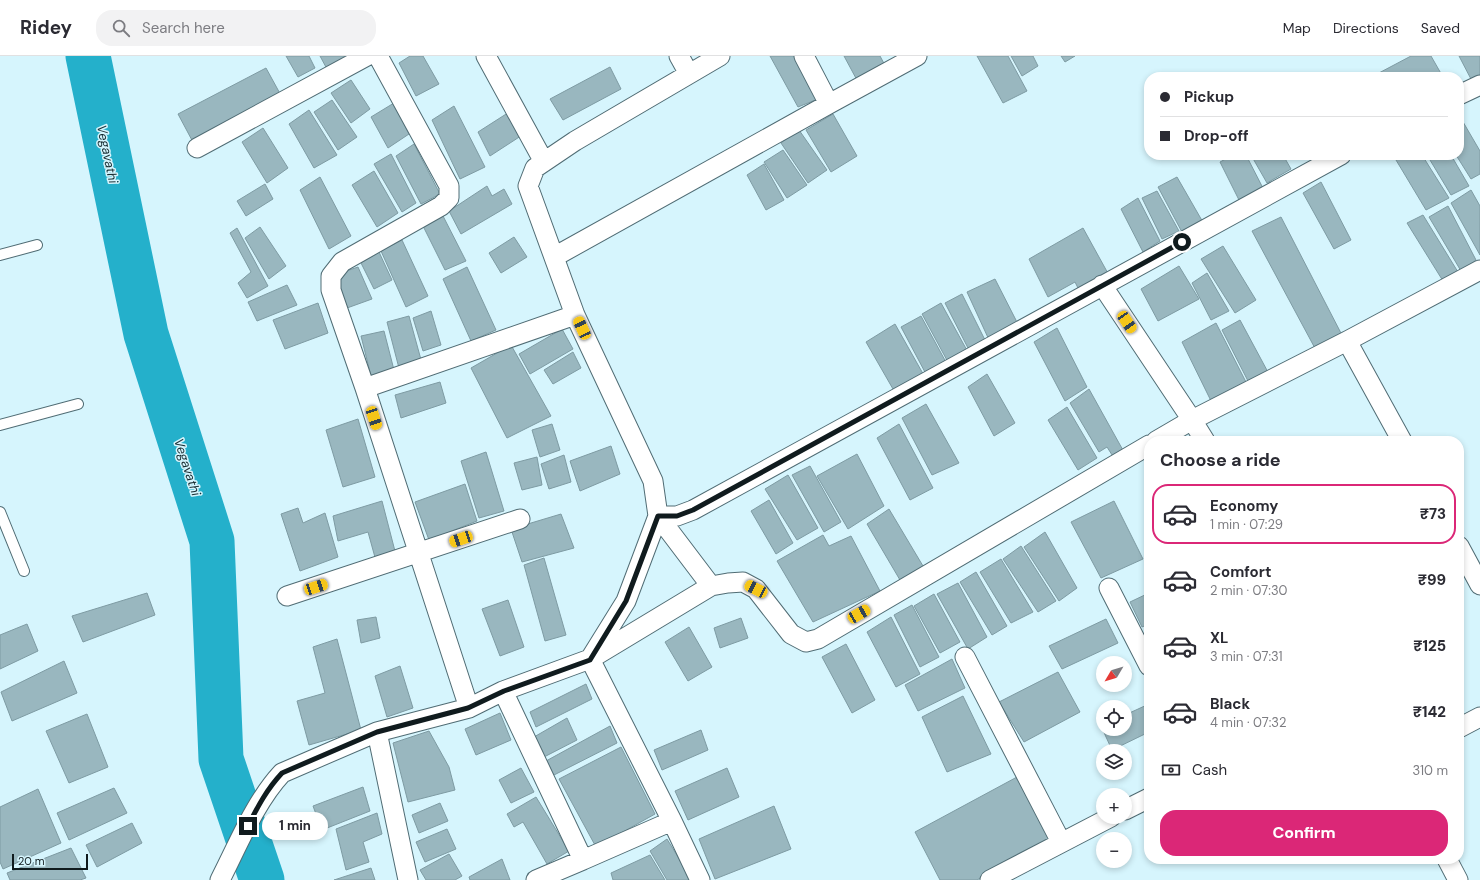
<!DOCTYPE html>
<meta charset="utf-8">
<style>
body{margin:0;font-family:"DM Sans",sans-serif;background:#f2f2f3;color:#2b2b33;height:100vh;display:flex;flex-direction:column;font-size:15px;white-space:nowrap}
*{box-sizing:border-box;margin:0}
p{font-size:13px;color:#7c7c81}
.icon{flex:none;width:22px;height:22px;fill:none;stroke:currentColor;stroke-width:2;stroke-linecap:round;stroke-linejoin:round}
.map{position:relative;flex:1;overflow:hidden}
.panel{position:absolute;left:1144px;top:380px;width:320px;height:428px;display:flex;flex-direction:column;background:#fff;border-radius:16px;box-shadow:0 2px 6px #0003}
.panel>*{flex:none}
.banner{position:absolute;left:1144px;top:16px;width:320px;height:88px;border-radius:16px;box-shadow:0 2px 6px #0003;display:grid;align-content:center;height:88px;padding:0 16px;background:#fff}
.needle{width:26px;rotate:232deg}
.buttons{position:absolute;left:1096px;top:600px;display:grid;gap:8px}
.buttons a{display:grid;place-items:center;width:36px;height:36px;border-radius:50%;background:#fff;box-shadow:0 2px 6px #0003;font-size:20px}
.scale{position:absolute;left:12px;bottom:10px;width:76px;box-sizing:border-box;padding-left:4px;border:2px solid #101b1e;border-top:0;font-size:11px;line-height:14px;white-space:nowrap;color:#101b1e;-webkit-text-stroke:3px #d6f5fd;paint-order:stroke}
.end{position:absolute;width:18px;height:18px;margin:-9px;border:5px solid #101b1e;background:#fff;box-shadow:0 0 0 2px #fff}
.from{border-radius:50%}
.bubble{position:absolute;height:28px;border-radius:14px;background:#fff;box-shadow:0 2px 6px #0003;font-size:13px;font-weight:800;line-height:28px;text-align:center}
.car{position:absolute;width:12px;height:24px;margin:-12px -6px;border-radius:5px;box-shadow:0 0 3px 1px #0007;background:linear-gradient(#f5c518 24%,#345 0 40%,#f5c518 0 76%,#345 0 86%,#f5c518 0)}
.banner b{display:flex;align-items:center;gap:14px;height:38px;font-size:15px}
.banner b+b{border-top:1px solid #e1e1e2}
.banner i{width:10px;height:10px;background:#2b2b33}
ul{padding:0;list-style:none}
li{display:flex;align-items:center;gap:12px;height:60px;margin:0 8px 6px;padding:0 8px;border:2px solid transparent;border-radius:16px}
li div{flex:1}
li b{display:block;font-size:15px}
li em{font-style:normal;font-weight:800}
li.on{border-color:#db2777}
li>.icon{width:36px;height:36px;stroke-width:1.5}
h2{padding:0 16px;font-size:18px;line-height:48px}
.pay{display:flex;align-items:center;gap:10px;height:44px;padding:0 16px;font-size:15px}
.pay p{margin-inline-start:auto}
.button{display:flex;gap:8px;margin-top:auto;padding:8px 16px}
.button a{flex:1;height:46px;border-radius:16px;background:#db2777;color:#fff;font-size:16px;font-weight:800;line-height:46px;text-align:center}
header{display:flex;align-items:center;gap:24px;box-sizing:border-box;height:56px;padding:0 20px;background:#fff;border-bottom:1px solid #e1e1e2}
header strong{font-size:19px}
nav{display:flex;gap:22px;margin-inline-start:auto;font-size:14px}
.search{width:280px;height:36px;background:#f2f2f3;display:flex;align-items:center;gap:10px;box-sizing:border-box;padding:0 14px;border-radius:16px;color:#7c7c81;font-size:15px}
.map>svg:first-child{display:block}
.lines{fill:none;stroke-linecap:round;stroke-linejoin:round}
.river{stroke:#24b0cb;stroke-width:45}
.building{fill:#99b7bf;stroke:#7e9ba3}
.service-casing{stroke:#506c74;stroke-width:12}
.minor-casing{stroke:#506c74;stroke-width:21}
.service{stroke:#fff;stroke-width:10}
.minor{stroke:#fff;stroke-width:19}
.route{stroke:#101b1e;stroke-width:5}
.labels{text-anchor:middle;stroke-width:3;stroke-linejoin:round;paint-order:stroke}
.water-label{font-size:13px;font-style:italic;fill:#192f34;stroke:#d6f5fd}
</style>
<header>
<strong>Ridey</strong>
<div class="search"><svg class="icon" aria-label="search" viewBox="0 0 24 24"><circle cx="10" cy="10" r="6"/><path d="M15 15l6 6"/></svg>Search here</div>
<nav><a>Map</a><a>Directions</a><a>Saved</a></nav>
</header>
<div class="map">
<svg width="1480" height="824" viewBox="0 0 1480 824">
<rect width="100%" height="100%" fill="#d6f5fd"/>
<g class="lines">
<path class="river" d="M88 0 146 278 212 485 221 703 262 824"/>
</g>
<path class="building" d="M286 0H309L315 12 298 21Z
M320 0H344L346 4 327 13Z
M410 0H423L439 28 416 40 399 7Z
M770 0H801L823 41 798 51Z
M844 0H880L887 13 858 26Z
M977 0H1008L1027 35 1003 47Z
M1011 0H1033L1038 10 1022 20Z
M1061 0H1075L1065 6Z
M1411 0H1431L1443 21H1379L1377 18Z
M1459 0H1480V21L1472 25Z
M610 11 621 33 563 64 550 43Z
M266 12 283 43 194 88 178 58Z
M351 24 370 53 351 67 331 37Z
M332 44 357 81 338 94 314 56Z
M394 47 409 78 388 92 371 61Z
M454 50 485 111 460 123 432 64Z
M514 53 527 76 490 100 478 76Z
M309 54 337 99 314 112 289 68Z
M833 58 857 100 831 116 806 74Z
M1459 59 1480 95V118L1471 123 1456 99H1459Z
M263 72 288 112 267 127 242 86Z
M799 74 827 114 808 127 781 87Z
M414 88 440 138 421 148 396 100Z
M783 94 807 129 787 142 764 106Z
M391 98 416 147 402 156 374 108Z
M1233 99H1246L1266 138 1242 150 1220 106Z
M1251 99H1283L1291 113 1267 127Z
M1404 99H1422L1449 142 1426 154 1396 104Z
M1427 99H1451L1469 130 1451 139Z
M764 108 784 144 766 154 747 119Z
M374 115 398 157 377 171 352 129Z
M320 121 351 180 329 193 300 134Z
M1177 121 1204 168 1183 178 1158 131Z
M1321 126 1351 184 1334 193 1303 137Z
M265 128 273 143 246 160 237 145Z
M487 130 492 140 504 133 512 148 461 178 449 155Z
M1471 134 1480 150V199L1451 147Z
M1157 135 1179 175 1162 183 1142 142Z
M1138 142 1160 185 1143 196 1121 153Z
M1448 150 1476 204 1461 215 1429 161Z
M442 158 466 205 445 214 423 170Z
M1423 159 1458 216 1443 225 1407 167Z
M1281 161 1343 281 1317 296 1252 175Z
M260 171 286 210 269 223 245 182Z
M237 172 268 230 247 242 238 227 251 216 230 177Z
M1083 172 1110 221 1080 236 1075 226 1048 241 1029 203Z
M514 181 527 201 501 217 489 197Z
M402 184 428 240 406 251 381 195Z
M1223 190 1256 244 1235 257 1201 203Z
M379 196 392 224 374 233 361 207Z
M1179 210 1199 243 1158 265 1141 233Z
M358 211 372 243 347 252 335 219Z
M467 211 496 274 471 285 443 223Z
M1207 217 1229 255 1211 264 1192 227Z
M995 223 1020 272 990 286 967 236Z
M287 229 297 249 257 265 248 246Z
M962 238 986 286 969 294 945 247Z
M318 247 328 277 285 293 273 264Z
M941 247 969 298 949 308 922 258Z
M431 255 441 289 423 295 413 262Z
M409 260 423 311 400 316 387 266Z
M921 260 947 308 926 318 901 271Z
M1240 264 1269 318 1249 327 1222 274Z
M1216 267 1247 328 1213 349 1182 286Z
M895 268 926 323 897 340 866 286Z
M1057 272 1087 331 1065 345 1034 286Z
M562 273 573 293 530 318 519 298Z
M384 275 394 314 371 320 361 280Z
M511 289 551 360 507 382 471 312Z
M573 296 581 312 553 328 544 314Z
M987 318 1015 367 994 380 968 331Z
M440 326 446 347 401 362 395 339Z
M1089 333 1124 396 1114 402 1107 391 1099 396 1070 347Z
M926 348 959 407 932 419 902 362Z
M1067 351 1097 402 1078 414 1048 364Z
M358 363 375 421 343 431 326 374Z
M552 368 560 394 540 401 532 374Z
M899 368 933 432 910 444 877 382Z
M611 390 620 418 580 435 570 405Z
M486 396 504 455 479 462 461 405Z
M857 398 884 450 848 473 817 420Z
M564 399 571 426 549 433 541 408Z
M537 401 542 429 522 434 514 407Z
M810 410 841 466 824 476 792 419Z
M788 419 818 472 797 484 765 433Z
M465 428 477 465 429 484 415 446Z
M769 444 793 487 776 498 751 455Z
M382 445 396 499 376 505 368 476 338 485 333 460Z
M1114 445 1143 503 1101 522 1071 466Z
M298 452 303 467 325 457 338 501 300 515 281 458Z
M889 453 923 510 900 524 867 468Z
M561 458 574 492 522 506 511 473Z
M1045 476 1077 532 1059 545 1024 491Z
M823 479 829 490 851 480 880 535 813 566 777 505Z
M1021 490 1056 545 1038 556 1003 503Z
M544 502 566 579 545 585 524 509Z
M1001 503 1033 556 1011 567 980 516Z
M976 516 1007 570 992 579 960 526Z
M958 527 987 581 968 593 937 538Z
M147 537 155 559 83 586 72 560Z
M1149 537V568L1142 571 1130 546Z
M934 538 960 586 940 597 914 550Z
M508 544 524 591 500 600 482 553Z
M912 549 939 601 920 611 894 559Z
M376 561 380 582 361 587 357 564Z
M891 561 920 618 896 631 867 576Z
M741 562 748 582 720 592 714 572Z
M1106 563 1118 587 1062 613 1049 590Z
M27 568 38 595 0 613V579Z
M689 571 712 611 688 625 665 586Z
M337 583 361 674 309 689 297 645 325 637 313 591Z
M846 588 875 644 852 657 822 601Z
M952 603 965 632 918 655 905 629Z
M64 605 77 637 12 665 1 636Z
M400 610 413 652 387 661 375 620Z
M1058 616 1080 656 1024 686 999 646Z
M586 628 592 643 536 671 530 656Z
M963 640 991 698 947 716 922 661Z
M1149 648V676L1112 694 1101 670 1103 669V673H1125V659Z
M500 657 511 684 476 699 465 673Z
M87 658 108 711 69 727 46 675Z
M567 662 577 684 544 701 534 681Z
M610 670 617 687 554 719 546 705Z
M701 674 708 694 662 714 654 694Z
M429 675 449 711 455 734 408 746 393 687Z
M621 691 655 758 596 791 559 723Z
M521 712 534 736 511 747 499 724Z
M727 712 739 741 688 764 675 735Z
M1017 721 1050 785 977 824H940L915 776Z
M363 731 370 755 322 774 313 750Z
M114 732 127 757 69 784 57 757Z
M38 733 61 787 3 813 0 806V751Z
M536 741 569 795 547 808 523 766 514 771 507 758Z
M440 747 448 765 419 777 412 759Z
M774 750 791 793 715 823 699 783Z
M377 757 382 778 363 786 369 806 346 814 336 773Z
M132 767 142 787 97 811 86 789Z
M447 773 456 793 425 806 416 786Z
M667 783 691 822 689 824H667L650 795Z
M71 792 86 822 80 824H10L7 817Z
M449 798 462 820 455 824H426L420 814Z
M650 799 665 824H613L611 817Z
M502 803 510 824H470L469 821Z
M371 812 375 824H334Z"/>
<g class="lines">
<defs>
<path id="service" d="M0 199 37 189
M0 369 78 348
M0 456 24 515"/>
<path id="minor" d="M378 0 449 130V142L441 150 342 206 331 220V234L365 332 469 652
M486 0 544 106
M679 0 689 18
M1459 39 1480 29
M829 48 917 0
M197 92 367 0
M554 201 829 48 804 0
M1102 229 1192 364 1156 385
M1347 285 1402 385
M365 332 575 259
M1205 385 1192 364 1347 285 1480 214
M658 460H677L693 454 1341 99
M658 460 711 530
M1459 490 1480 529
M1109 532 1149 610
M287 540 520 463
M965 601 1061 786
M503 635 583 804 672 765
M1459 672 1480 661
M377 676 408 824
M1125 754 1149 742
M1447 803 1458 824
M220 824C238 789 255 746 282 717L377 676 469 652 503 635 590 603 711 530 728 527 743 526 756 533 791 578 806 586 818 583 1149 389
M536 824 583 804
M700 824 672 765 590 603 626 545 658 460 653 425 575 259 528 130 535 112 575 85 720 0
M990 824 1111 761"/>
</defs>
<use href="#service" class="service-casing"/>
<use href="#minor" class="minor-casing"/>
<use href="#service" class="service"/>
<use href="#minor" class="minor"/>
</g>
<g class="lines">
<path class="route" d="M248 770C258 750 267 733 282 717L377 676 468 652 504 635 590 604 626 545 658 460H677L693 454 1182 186"/>
</g>
<g class="labels">
<g class="water-label">
<text transform="translate(108 98) rotate(78)" y="5">Vegavathi</text>
<text transform="translate(188 411) rotate(72)" y="5">Vegavathi</text>
</g>
</g>
</svg>
<div class="buttons">
<a><svg class="needle" viewBox="-14 -14 28 28"><path d="M0-13l5 13h-10z" fill="#e53935"/><path d="M0 13l5-13h-10z" fill="#7c7c81"/></svg></a>
<a><svg class="icon" aria-label="locate" viewBox="0 0 24 24"><circle cx="12" cy="12" r="6"/><path d="M12 2v4M12 18v4M2 12h4M18 12h4"/></svg></a>
<a><svg class="icon" aria-label="layers" viewBox="0 0 24 24"><path d="M12 4l9 5-9 5-9-5zM3 14l9 5 9-5"/></svg></a>
<a>+</a>
<a>−</a>
</div>
<div class="scale">20 m</div>
<i class="end from" style="left:1182px;top:186px"></i>
<i class="end" style="left:248px;top:770px"></i>
<div class="bubble" style="left:262px;top:756px;width:66px">1 min</div>
<i class="car" style="left:1127px;top:266px;rotate:146deg"></i>
<i class="car" style="left:582px;top:272px;rotate:335deg"></i>
<i class="car" style="left:374px;top:362px;rotate:162deg"></i>
<i class="car" style="left:461px;top:483px;rotate:251deg"></i>
<i class="car" style="left:316px;top:531px;rotate:72deg"></i>
<i class="car" style="left:756px;top:533px;rotate:297deg"></i>
<i class="car" style="left:859px;top:558px;rotate:60deg"></i>
<div class="banner">
<b><i class="from"></i>Pickup</b>
<b><i></i>Drop-off</b>
</div>
<section class="panel">
<h2>Choose a ride</h2>
<ul>
<li class="on"><svg class="icon" aria-label="car" viewBox="0 0 24 24"><path d="M5 17H2v-5l4-1 3-4h7l3 4 3 1v5h-3M9 17h6M6 11h13"/><circle cx="7" cy="17" r="2"/><circle cx="17" cy="17" r="2"/></svg><div><b>Economy</b><p>1 min · 07:29</p></div><em>₹73</em></li>
<li><svg class="icon" aria-label="car" viewBox="0 0 24 24"><path d="M5 17H2v-5l4-1 3-4h7l3 4 3 1v5h-3M9 17h6M6 11h13"/><circle cx="7" cy="17" r="2"/><circle cx="17" cy="17" r="2"/></svg><div><b>Comfort</b><p>2 min · 07:30</p></div><em>₹99</em></li>
<li><svg class="icon" aria-label="car" viewBox="0 0 24 24"><path d="M5 17H2v-5l4-1 3-4h7l3 4 3 1v5h-3M9 17h6M6 11h13"/><circle cx="7" cy="17" r="2"/><circle cx="17" cy="17" r="2"/></svg><div><b>XL</b><p>3 min · 07:31</p></div><em>₹125</em></li>
<li><svg class="icon" aria-label="car" viewBox="0 0 24 24"><path d="M5 17H2v-5l4-1 3-4h7l3 4 3 1v5h-3M9 17h6M6 11h13"/><circle cx="7" cy="17" r="2"/><circle cx="17" cy="17" r="2"/></svg><div><b>Black</b><p>4 min · 07:32</p></div><em>₹142</em></li>
</ul>
<div class="pay"><svg class="icon" aria-label="cash" viewBox="0 0 24 24"><path d="M3 7h18v10H3z"/><circle cx="12" cy="12" r="2"/></svg>Cash<p>310 m</p></div>
<div class="button"><a>Confirm</a></div>
</section>
</div>
